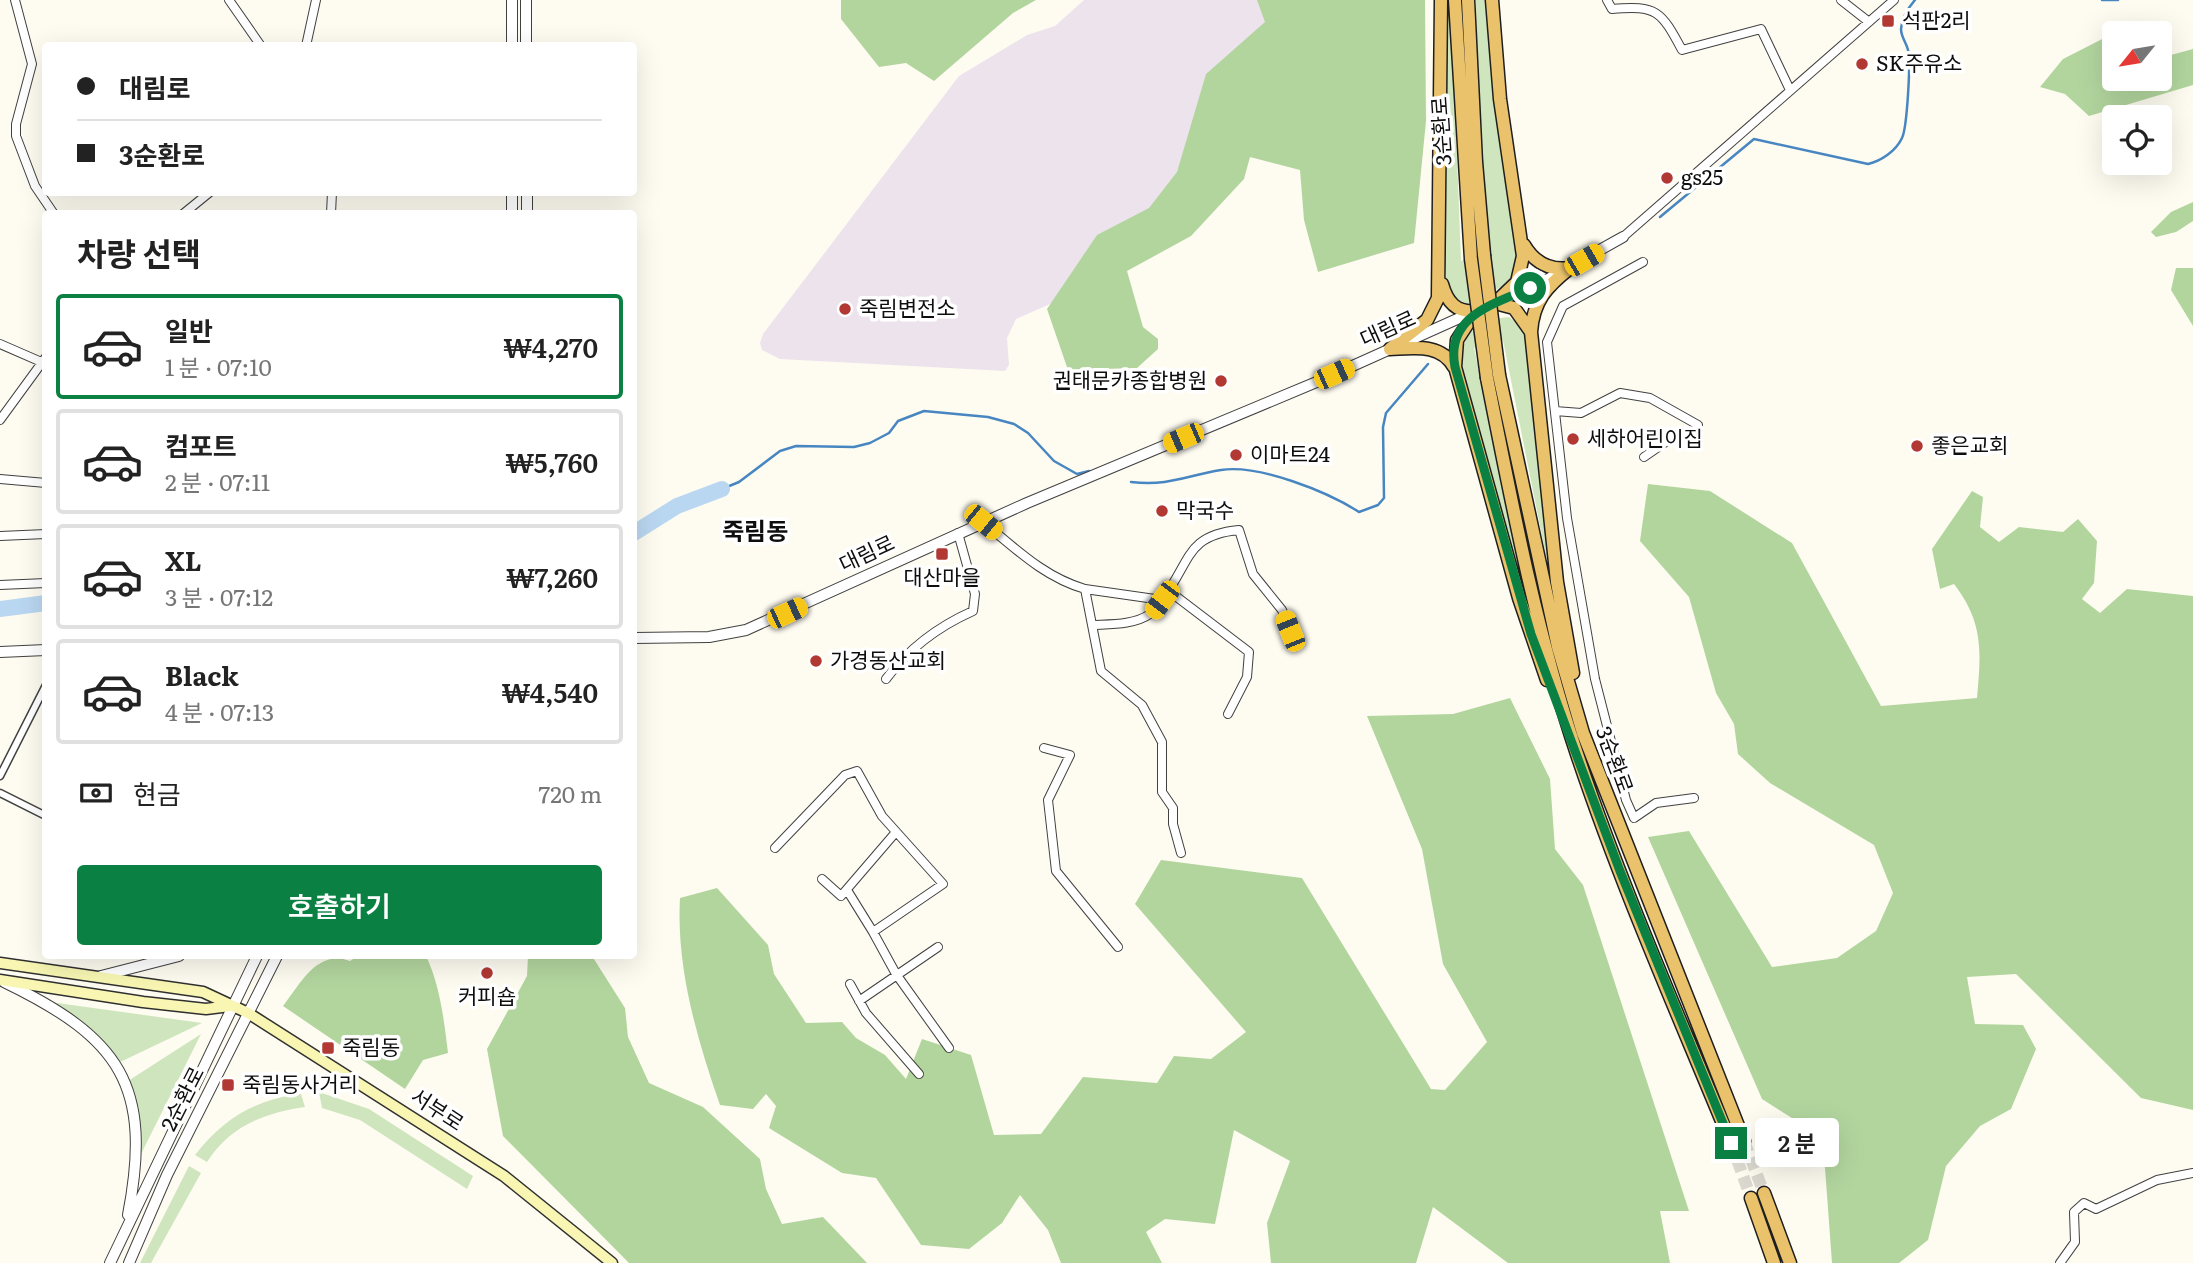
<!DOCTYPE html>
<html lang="ko">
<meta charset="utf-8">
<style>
body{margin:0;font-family:Literata,"Noto Sans KR",serif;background:#f6f6f6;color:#222;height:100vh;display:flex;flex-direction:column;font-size:26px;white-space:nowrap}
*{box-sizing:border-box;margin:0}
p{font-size:23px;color:#767676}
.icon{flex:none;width:38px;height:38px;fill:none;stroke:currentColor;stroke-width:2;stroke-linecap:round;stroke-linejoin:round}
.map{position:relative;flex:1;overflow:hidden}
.drawer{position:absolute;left:42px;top:210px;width:595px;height:749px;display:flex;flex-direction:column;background:#fff;border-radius:7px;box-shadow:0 7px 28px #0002}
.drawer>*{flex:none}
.banner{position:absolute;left:42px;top:42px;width:595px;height:154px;border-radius:7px;box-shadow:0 7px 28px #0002;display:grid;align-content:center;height:154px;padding:0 35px;background:#fff}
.needle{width:46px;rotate:240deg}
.fabs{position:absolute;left:2102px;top:21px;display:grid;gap:14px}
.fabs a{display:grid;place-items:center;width:70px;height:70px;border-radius:7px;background:#fff;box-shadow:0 7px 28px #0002;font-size:35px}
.end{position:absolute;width:32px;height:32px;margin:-16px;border:9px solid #0b8043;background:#fff;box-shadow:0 0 0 4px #fff}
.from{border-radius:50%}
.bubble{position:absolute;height:49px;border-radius:7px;background:#fff;box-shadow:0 7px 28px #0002;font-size:23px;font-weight:600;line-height:49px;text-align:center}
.car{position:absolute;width:21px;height:42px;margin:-21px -10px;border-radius:9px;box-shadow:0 0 5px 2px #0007;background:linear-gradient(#f5c518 24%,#345 0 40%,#f5c518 0 76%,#345 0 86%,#f5c518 0)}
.banner b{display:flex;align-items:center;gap:24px;height:66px;font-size:26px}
.banner b+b{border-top:2px solid #e0e0e0}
.banner i{width:18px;height:18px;background:#222}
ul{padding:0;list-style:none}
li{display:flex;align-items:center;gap:21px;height:105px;margin:0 14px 10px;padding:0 21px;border:4px solid #e0e0e0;border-radius:7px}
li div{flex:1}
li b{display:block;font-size:26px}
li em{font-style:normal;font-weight:600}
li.current{border-color:#0b8043}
li>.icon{width:63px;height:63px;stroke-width:1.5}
h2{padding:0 35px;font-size:32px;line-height:84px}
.pay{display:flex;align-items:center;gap:18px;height:77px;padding:0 35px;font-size:26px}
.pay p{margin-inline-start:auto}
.action{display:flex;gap:14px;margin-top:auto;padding:14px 35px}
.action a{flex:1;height:80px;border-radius:7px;background:#0b8043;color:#fff;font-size:28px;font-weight:600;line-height:80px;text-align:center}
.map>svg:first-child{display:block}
.industrial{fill:#ece3ec}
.green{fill:#cee5bd}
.forest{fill:#b2d59e}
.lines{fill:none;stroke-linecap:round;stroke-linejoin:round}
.stream{stroke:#4786c1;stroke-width:2.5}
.river{stroke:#bad7f1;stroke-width:16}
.trunk-tunnel{stroke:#dad8cf;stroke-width:12;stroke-dasharray:12 6;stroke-linecap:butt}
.pedestrian-casing{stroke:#414141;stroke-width:9}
.minor-casing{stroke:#414141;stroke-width:10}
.tertiary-casing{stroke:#414141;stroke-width:12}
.secondary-casing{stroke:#303030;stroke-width:13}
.trunk-casing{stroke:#1f1f1f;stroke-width:15}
.pedestrian{stroke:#fff;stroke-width:6}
.minor{stroke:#fff;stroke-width:8}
.tertiary{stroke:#fff;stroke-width:10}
.secondary{stroke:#f8f6b2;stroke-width:10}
.trunk{stroke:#eac26c;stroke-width:12}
.trunk-bridge-casing{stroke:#1f1f1f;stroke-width:15;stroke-linecap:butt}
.trunk-bridge{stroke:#eac26c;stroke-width:12}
.route{stroke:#0b8043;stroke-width:9}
.poi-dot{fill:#b23833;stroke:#fff;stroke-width:2.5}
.labels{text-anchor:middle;stroke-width:7;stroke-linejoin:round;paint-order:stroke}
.poi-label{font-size:21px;fill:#0e0e0e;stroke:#fff;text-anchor:start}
.street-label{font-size:21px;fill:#0e0e0e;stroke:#fff}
.quarter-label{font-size:24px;font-weight:bold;fill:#0e0e0e;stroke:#fff}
</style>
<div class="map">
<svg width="2193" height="1263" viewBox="0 0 2193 1263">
<rect width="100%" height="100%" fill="#fefcf1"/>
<path class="industrial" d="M1084 0H1318L1193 207 1057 301 1016 319 1007 338 1009 365 1005 371 780 359 762 350 760 343 763 334 959 76 1027 35 1055 26Z"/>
<path class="green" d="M1445 0H1451L1461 261 1491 255C1481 170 1476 86 1476 0H1487L1518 265 1507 284 1465 305 1457 303 1447 288 1444 256Z
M1509 317 1524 328 1555 601 1503 340 1474 348 1530 612 1528 613 1459 366C1464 334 1473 320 1509 317Z
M50 1002 202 1023 116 1064C97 1037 78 1019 50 1002Z
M201 1034 139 1158 138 1116 128 1081Z
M319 1092 369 1109 473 1176 467 1189 360 1120 322 1108Z
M301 1094 305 1107C264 1113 230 1126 207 1162L195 1155C223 1119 256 1099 301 1094Z
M189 1166 201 1173 151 1263H140Z"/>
<path class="forest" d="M841 0H1036L1013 13 934 81 906 63 879 67 841 19Z
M1257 0H1425L1426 121 1414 243 1318 272 1304 220 1300 170 1250 157 1244 179 1191 236 1127 271 1143 327 1158 339V349L1137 368 1068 370 1047 309 1097 235 1149 208 1177 172 1206 74 1265 22Z
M2116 32 2114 79H2160V58L2193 49V85L2089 116 2065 94 2040 87 2063 59Z
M2193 202V221L2176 232 2156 237 2151 232 2171 212Z
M2176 268H2193V326L2171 290Z
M1648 484 1710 491 1792 543 1881 706 1977 698C1981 652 1984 623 1954 584L1940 589 1932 549 1972 491 1983 497 1980 527 1999 542 2019 527 2063 532 2078 519 2097 541 2094 583 2082 599 2100 613 2127 589 2193 596V1110L2141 1098 2016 974 1967 977 1975 1024 2023 1025 2036 1049 2011 1109 1980 1126 1946 1166 1928 1240 1899 1263H1832L1825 1168 1814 1132 1762 1099 1648 837 1689 831 1772 967 1837 958 1876 931 1893 893 1874 845 1770 783 1738 754 1734 724 1716 693 1689 597 1640 541Z
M1510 698 1550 779 1555 849 1583 885 1689 1211H1660L1670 1263H1508L1433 1207 1416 1263H1271L1267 1223 1290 1161 1234 1130 1215 1224 1165 1219 1146 1232 1162 1263H1061L1048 1230 1020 1195 1002 1223 969 1249 921 1245 876 1178 842 1173 769 1128 776 1106 766 1094 753 1109 720 1105C697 1039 676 968 680 898L717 888 768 945 774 974 806 1023 842 1022 856 1038 885 1055 906 1079 922 1039 971 1055 994 1135 1041 1134 1083 1077 1157 1083 1174 1056 1211 1059 1246 1032 1135 904 1161 860 1302 878 1431 1089 1445 1090 1487 1042 1443 964 1422 849 1367 716 1453 714Z
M358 956H426C440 985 444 1020 448 1053L423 1060 405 1089 283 1006C301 983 317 949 350 961Z
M528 956H592L625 1008 628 1037 649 1083 703 1107 760 1159 766 1189 782 1224 823 1217 867 1263H629L503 1136 487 1049 527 976Z"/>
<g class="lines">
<path class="stream" d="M2102 0H2118
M1660 217 1754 139 1868 164C1881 161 1896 151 1902 138 1907 128 1911 62 1908 50 1906 42 1901 37 1901 29 1902 18 1908 8 1915 0
M1131 482C1170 486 1185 476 1221 470 1259 464 1328 492 1359 512L1378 505 1384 498 1383 427 1386 413 1428 364
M722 489 739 482 780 451 796 446 854 447 870 443 889 433 898 421 924 411 988 417 1014 424 1028 433 1054 461 1077 474 1089 471"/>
<path class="river" d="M634 533 677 506 722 489
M0 609 46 603"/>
<path class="trunk-tunnel" d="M1744 1141 1764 1193
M1731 1143 1751 1198"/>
<defs>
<path id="pedestrian" d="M0 776 46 685
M0 793 46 816"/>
<path id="minor" d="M15 0 32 64 16 124V136L35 186 54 214
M229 0 261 46
M1607 0 1612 9C1657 5 1661 11 1682 50L1761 29 1790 90
M1841 0 1869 22
M306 46 316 0
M183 214 210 192
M331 214 332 192
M1623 237 1894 0
M1643 262 1563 306 1547 342 1567 518 1595 679 1626 800 1634 818 1656 803 1694 798
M0 344 46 364
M1555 411 1581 413 1620 393 1650 398 1698 425 1697 435 1670 439 1644 457
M0 420 46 357
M0 479 46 483
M983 522C1016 549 1044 577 1085 589L1101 671 1142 705 1162 742V792L1173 808V824L1181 853
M0 536 46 534
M0 585 46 583
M1085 589 1162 600
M1169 591 1249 652 1247 677 1228 714
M1092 625C1111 624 1134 625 1150 614 1156 610 1160 603 1164 597 1191 561 1186 535 1239 530L1253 574 1282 610 1290 631
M886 679C909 648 937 627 973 611L975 594 958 533
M1044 748 1070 755 1048 800 1056 871 1118 947
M775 848 845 775 857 771 882 816 943 884 873 932 896 974 949 1048
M822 879 841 896 896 832
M847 890 873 932
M850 984 866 1013 919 1074
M859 1001 938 947
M2060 1263 2075 1242 2074 1212 2084 1203 2096 1209 2157 1180 2193 1173"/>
<path id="tertiary" d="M512 0V46
M526 0V46
M512 192V214
M527 192V214
M1499 301 1548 279 1623 237
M634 638 709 637 746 630 1027 503 1319 381 1475 311
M0 652 46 650
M101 976 179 956
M4 982C120 1038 153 1085 128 1215
M110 1263 257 956
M129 1263 167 1175 277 956"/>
<path id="secondary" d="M0 963 203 992 248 1013 504 1176 612 1263
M0 980 143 1002 206 1009 230 1006"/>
<path id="trunk" d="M1455 0 1471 259
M1468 0 1476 162 1484 255
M1492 0 1500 99 1523 256 1517 282 1495 303
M1524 245C1534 262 1550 271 1570 268
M1570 268C1547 286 1533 301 1531 332L1557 582 1573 673
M1442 284C1447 302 1456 313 1476 311
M1495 303 1514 308 1531 332
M1476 311 1457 340 1455 367 1519 598 1547 680
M1390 349 1427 320 1438 298 1441 0
M1390 349C1414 348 1441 343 1454 367
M1499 375 1558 647 1583 733 1744 1141
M1487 378C1512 504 1536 632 1577 754 1621 886 1678 1014 1731 1143
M1764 1193 1790 1263
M1751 1198 1774 1263"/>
</defs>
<use href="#pedestrian" class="pedestrian-casing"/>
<use href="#minor" class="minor-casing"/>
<use href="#tertiary" class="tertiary-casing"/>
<use href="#secondary" class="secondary-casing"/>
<use href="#trunk" class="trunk-casing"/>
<use href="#pedestrian" class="pedestrian"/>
<use href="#minor" class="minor"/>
<use href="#tertiary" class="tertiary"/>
<use href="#secondary" class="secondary"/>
<use href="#trunk" class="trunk"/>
<defs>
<path id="trunk-bridge" d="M1484 255 1499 375
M1471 259 1487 378"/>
</defs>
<use href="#trunk-bridge" class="trunk-bridge-casing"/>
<use href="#trunk-bridge" class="trunk-bridge"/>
</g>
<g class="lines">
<path class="route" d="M1530 288C1494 304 1445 316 1455 367L1531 634 1620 871 1731 1143"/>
</g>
<g class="poi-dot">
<rect x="1881" y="14" width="14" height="14" rx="3.5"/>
<circle cx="1862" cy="64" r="7"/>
<circle cx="1667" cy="178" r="7"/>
<circle cx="845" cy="309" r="7"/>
<circle cx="1221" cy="381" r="7"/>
<circle cx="1573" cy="439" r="7"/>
<circle cx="1917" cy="446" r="7"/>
<circle cx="1236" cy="455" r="7"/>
<circle cx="1162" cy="511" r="7"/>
<rect x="935" y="547" width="14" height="14" rx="3.5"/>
<circle cx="816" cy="661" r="7"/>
<circle cx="487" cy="973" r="7"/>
<rect x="321" y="1041" width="14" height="14" rx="3.5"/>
<rect x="221" y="1078" width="14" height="14" rx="3.5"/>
</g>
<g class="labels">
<g class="poi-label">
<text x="1902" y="28">석판2리</text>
<text x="1876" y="71">SK주유소</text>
<text x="1681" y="185">gs25</text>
<text x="859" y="316">죽림변전소</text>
<text x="1207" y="388" text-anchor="end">권태문카종합병원</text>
<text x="1587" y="446">세하어린이집</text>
<text x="1931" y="453">좋은교회</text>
<text x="1250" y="462">이마트24</text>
<text x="1176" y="518">막국수</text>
<text x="942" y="585" text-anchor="middle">대산마을</text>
<text x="830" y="668">가경동산교회</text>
<text x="487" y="1004" text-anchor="middle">커피숍</text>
<text x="342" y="1055">죽림동</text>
<text x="242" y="1092">죽림동사거리</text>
</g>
<g class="street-label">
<text transform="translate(1442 131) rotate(-94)" y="7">3순환로</text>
<text transform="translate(1388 329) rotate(-24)" y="7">대림로</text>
<text transform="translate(867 554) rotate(-25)" y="7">대림로</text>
<text transform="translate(1614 760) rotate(70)" y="7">3순환로</text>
<text transform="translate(183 1099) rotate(-63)" y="7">2순환로</text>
<text transform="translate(437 1110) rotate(33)" y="7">서부로</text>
</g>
<g class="quarter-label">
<text x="755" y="540">죽림동</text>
</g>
</g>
</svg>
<div class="fabs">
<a><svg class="needle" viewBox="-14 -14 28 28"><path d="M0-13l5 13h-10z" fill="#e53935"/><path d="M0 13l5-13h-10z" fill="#767676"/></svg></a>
<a><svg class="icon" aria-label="locate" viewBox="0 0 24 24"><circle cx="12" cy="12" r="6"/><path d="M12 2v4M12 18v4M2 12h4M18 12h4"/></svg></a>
</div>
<i class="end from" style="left:1530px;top:288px"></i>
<i class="end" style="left:1731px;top:1143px"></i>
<div class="bubble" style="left:1755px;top:1118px;width:84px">2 분</div>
<i class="car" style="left:1584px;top:260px;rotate:60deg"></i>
<i class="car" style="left:1334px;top:374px;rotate:66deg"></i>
<i class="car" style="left:1183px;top:438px;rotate:247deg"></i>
<i class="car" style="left:983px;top:522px;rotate:129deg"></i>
<i class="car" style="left:1162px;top:600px;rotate:217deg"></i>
<i class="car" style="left:787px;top:613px;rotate:65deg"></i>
<i class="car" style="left:1290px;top:631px;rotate:338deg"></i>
<div class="banner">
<b><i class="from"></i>대림로</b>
<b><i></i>3순환로</b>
</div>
<section class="drawer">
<h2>차량 선택</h2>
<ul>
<li class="current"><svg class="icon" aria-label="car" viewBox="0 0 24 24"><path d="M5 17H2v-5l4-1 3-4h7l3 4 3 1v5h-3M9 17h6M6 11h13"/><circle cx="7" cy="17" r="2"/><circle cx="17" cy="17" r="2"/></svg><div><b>일반</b><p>1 분 · 07:10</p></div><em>₩4,270</em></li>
<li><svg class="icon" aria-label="car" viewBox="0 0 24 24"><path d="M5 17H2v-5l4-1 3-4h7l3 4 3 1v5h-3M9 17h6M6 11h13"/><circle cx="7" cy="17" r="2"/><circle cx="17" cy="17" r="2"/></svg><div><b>컴포트</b><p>2 분 · 07:11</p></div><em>₩5,760</em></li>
<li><svg class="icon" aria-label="car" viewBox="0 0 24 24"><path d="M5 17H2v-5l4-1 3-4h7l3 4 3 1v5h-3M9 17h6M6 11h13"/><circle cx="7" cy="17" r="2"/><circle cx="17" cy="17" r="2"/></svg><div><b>XL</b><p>3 분 · 07:12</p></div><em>₩7,260</em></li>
<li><svg class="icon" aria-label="car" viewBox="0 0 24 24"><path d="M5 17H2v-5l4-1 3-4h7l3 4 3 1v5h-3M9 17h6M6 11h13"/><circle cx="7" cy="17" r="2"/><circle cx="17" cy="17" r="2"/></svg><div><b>Black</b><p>4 분 · 07:13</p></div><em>₩4,540</em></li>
</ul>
<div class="pay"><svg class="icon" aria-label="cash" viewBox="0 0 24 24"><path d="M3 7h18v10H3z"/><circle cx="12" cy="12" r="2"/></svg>현금<p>720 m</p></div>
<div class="action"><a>호출하기</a></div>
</section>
</div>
